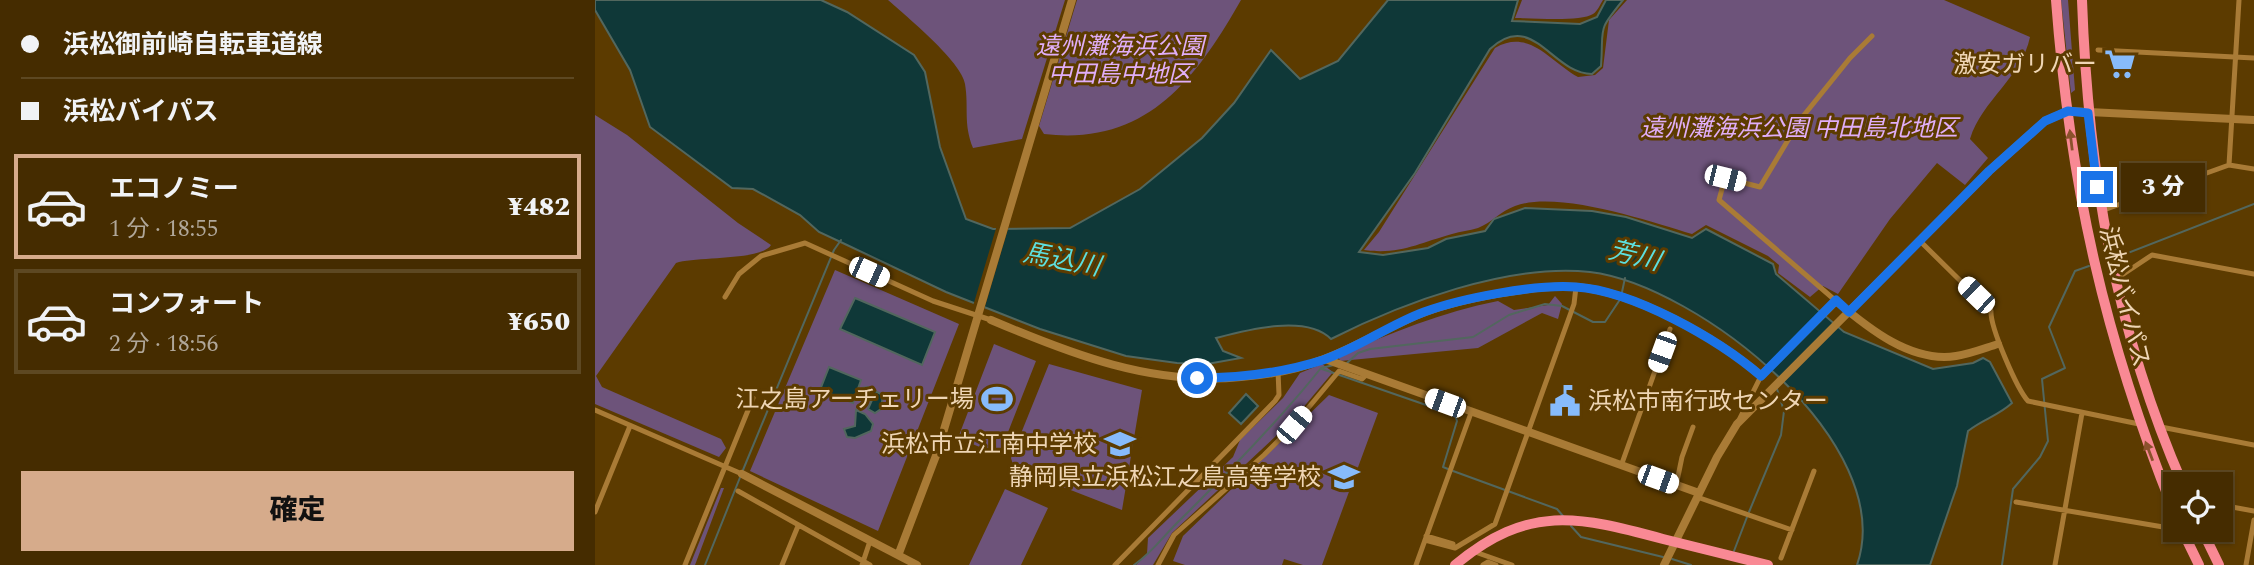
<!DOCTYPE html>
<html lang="ja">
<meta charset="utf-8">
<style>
body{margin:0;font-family:Spectral,"Noto Sans JP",serif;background:#4c340a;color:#f1f3f6;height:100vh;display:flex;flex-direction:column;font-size:26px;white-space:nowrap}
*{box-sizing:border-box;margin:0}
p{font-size:23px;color:#b0a799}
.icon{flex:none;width:38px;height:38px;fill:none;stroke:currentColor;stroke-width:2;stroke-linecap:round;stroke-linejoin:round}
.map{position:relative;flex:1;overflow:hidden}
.panel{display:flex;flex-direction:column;background:#452c00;width:595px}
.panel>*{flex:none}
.banner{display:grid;align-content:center;height:154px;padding:0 21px;background:#452c00}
.buttons{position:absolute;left:1568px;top:472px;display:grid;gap:14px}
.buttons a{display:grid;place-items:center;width:70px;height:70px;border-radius:0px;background:#452c00;box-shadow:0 2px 5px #0004,0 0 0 2px #5d4822;font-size:35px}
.end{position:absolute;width:32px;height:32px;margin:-16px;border:9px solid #1a73e8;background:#fff;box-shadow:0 0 0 4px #fff}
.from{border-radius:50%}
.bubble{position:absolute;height:49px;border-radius:0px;background:#452c00;box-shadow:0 2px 5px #0004,0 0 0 2px #5d4822;font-size:23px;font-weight:800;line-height:49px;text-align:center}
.car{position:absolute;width:21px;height:42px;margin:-21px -10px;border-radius:9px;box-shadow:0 0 5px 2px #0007;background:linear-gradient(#fff 24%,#345 0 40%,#fff 0 76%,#345 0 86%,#fff 0)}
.banner b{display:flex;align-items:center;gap:24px;height:66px;font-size:26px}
.banner b+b{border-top:2px solid #5d4822}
.banner i{width:18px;height:18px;background:#f1f3f6}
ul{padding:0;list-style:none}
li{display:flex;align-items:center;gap:21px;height:105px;margin:0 14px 10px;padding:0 7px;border:4px solid #5d4822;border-radius:0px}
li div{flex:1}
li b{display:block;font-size:26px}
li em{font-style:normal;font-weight:800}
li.on{border-color:#d6ab8b}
li>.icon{width:63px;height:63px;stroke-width:1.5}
.primary-button{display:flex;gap:14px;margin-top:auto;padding:14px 21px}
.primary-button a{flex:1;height:80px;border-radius:0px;background:#d6ab8b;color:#111;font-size:28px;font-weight:800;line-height:80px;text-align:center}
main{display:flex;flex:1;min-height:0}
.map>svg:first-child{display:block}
.green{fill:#6d537a}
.water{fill:#0f3838;stroke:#52675e;stroke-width:2}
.pier{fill:#5c3b00}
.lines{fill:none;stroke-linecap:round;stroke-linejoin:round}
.stream{stroke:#52675e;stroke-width:2}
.street{stroke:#a97b36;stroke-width:5}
.secondary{stroke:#a97b36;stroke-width:8}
.highway{stroke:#f98994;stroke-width:10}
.oneway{fill:#8b522c}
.route{stroke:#1a73e8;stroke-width:9}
.labels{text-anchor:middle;stroke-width:6;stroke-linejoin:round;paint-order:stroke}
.park-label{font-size:24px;font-style:italic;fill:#e0aef8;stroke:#5c3b00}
.poi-label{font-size:24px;fill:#efd6b5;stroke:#5c3b00;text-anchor:end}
.street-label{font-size:24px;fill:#efd6b5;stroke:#5c3b00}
.water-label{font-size:26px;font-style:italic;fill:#5cdfde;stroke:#5c3b00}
</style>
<main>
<section class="panel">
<div class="banner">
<b><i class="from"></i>浜松御前崎自転車道線</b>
<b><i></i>浜松バイパス</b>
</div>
<ul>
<li class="on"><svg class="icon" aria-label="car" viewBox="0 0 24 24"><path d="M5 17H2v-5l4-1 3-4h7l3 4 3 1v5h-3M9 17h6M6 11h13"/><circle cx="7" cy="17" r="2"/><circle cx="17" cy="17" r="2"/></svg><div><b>エコノミー</b><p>1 分 · 18:55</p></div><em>¥482</em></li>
<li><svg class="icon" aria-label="car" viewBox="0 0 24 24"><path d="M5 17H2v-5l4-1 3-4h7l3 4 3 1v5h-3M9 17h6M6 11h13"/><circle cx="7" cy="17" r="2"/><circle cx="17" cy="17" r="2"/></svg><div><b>コンフォート</b><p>2 分 · 18:56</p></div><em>¥650</em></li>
</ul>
<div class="primary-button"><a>確定</a></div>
</section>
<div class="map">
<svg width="1659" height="565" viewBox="0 0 1659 565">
<rect width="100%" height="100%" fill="#5c3b00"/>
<path class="green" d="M293 0H470L427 139 378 148C368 123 374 108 370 84 367 62 311 16 293 0Z
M482 0H646C601 79 552 146 449 134L444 126Z
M927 0H1008C1005 4 1003 11 998 14 986 22 938 18 920 18Z
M1032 0H1349L1435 37C1427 77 1387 100 1375 139L1393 158 1370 185 1342 163 1295 219 1243 294 1228 286 1215 297 1183 273 1184 265 1173 256 1111 225 1097 234C1053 221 963 190 920 206 906 211 896 223 883 228 874 231 866 231 857 234 824 243 805 255 769 250L784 232 900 48C935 28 955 62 983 77L1000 75 1008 68 1014 20Z
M1466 0H1473L1480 90 1476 93Z
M0 115 32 135 143 223 176 245C166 261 102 256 81 263L1 376 7 387 126 439 131 448 124 457 0 404Z
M240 270 364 324 283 531 155 471Z
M960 296 967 304 963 319 947 313 883 348 745 361 743 356C796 333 847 312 903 301L919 310 953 305Z
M399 344 441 361 404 455 363 438Z
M454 364 547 390 527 510 419 468 416 458Z
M727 364 738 372 696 422 577 533 558 565H541L552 554 553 538 638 457 645 440 688 398 705 373Z
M734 395 783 413 727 565H708L689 559 687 565H590L578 561 588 536Z
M126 488H129L100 565H95Z
M410 489 453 508 426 565H374Z"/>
<path class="water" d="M0 0H226L252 12 319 55 330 72 345 147 371 219 398 229 475 228 545 189 607 138 639 103 676 50 705 79 743 61 793 0H923L917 21 985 24 1002 17 1011 0H1028C1001 33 1009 26 1006 66L997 74C957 74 938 9 895 49L820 173 764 252 788 255 833 248 851 239 890 231 899 219 930 208 997 211 1031 217 1097 238 1111 229 1178 264 1181 274 1249 332 1338 369 1378 363 1388 358 1395 362 1417 403C1403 416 1388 419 1373 431L1362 486 1335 565H1262C1304 444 1103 285 995 272 914 263 807 303 736 339 711 314 652 330 621 338L628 351 646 358 612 364 582 363 531 356 445 329 351 292 252 245 224 232 205 215 158 189 137 188 55 127 35 70 0 10Z
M260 298 340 332 327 365 245 329Z
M234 367 266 380 258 403 225 390Z
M272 387 288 395 286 409 280 413 273 409 277 400 267 396V388Z
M651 394 663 406 646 424 634 413Z
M261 410 270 414 278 424 276 431 260 438 252 437 249 429 260 426Z"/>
<path class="pier" d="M402 225 414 226 389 310 378 306Z"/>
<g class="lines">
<path class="stream" d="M1520 258 1659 204
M1027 292 1030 278
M752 363 763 353 775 349 878 337 914 315 950 304 967 306 998 322H1010L1024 301
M727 369 860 415 862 421 848 467 853 469
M148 470 239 250 246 240
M858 471 962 509 968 516
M1154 512 1186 435 1189 411 1182 389
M976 526 986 537 1068 557
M1139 551 1152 517
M1077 559 1096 565
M110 565 146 475
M539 565C558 552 569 535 585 520 635 471 682 423 726 368L739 365
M1407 565 1418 489 1445 457 1453 441 1447 379 1470 368 1454 327 1480 271 1494 266"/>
<path class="street" d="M1503 50 1659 58
M1634 165 1644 0
M1506 211 1634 165 1659 169
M1326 242 1396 311C1395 327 1422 389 1433 401L1544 424
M1521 279 1557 255 1659 274
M130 297 144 274 166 256 210 243 338 301 396 320
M1241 301 1124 200 1130 178 1165 187 1205 120 1255 58 1277 36
M0 410 147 474
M1145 418 1166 376
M1566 427 1659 445
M1026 466 1075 329
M1081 486 1087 457 1098 427
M143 491 275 565
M1102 497 1197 530
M1421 502 1580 529
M1626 505 1659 511
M0 512 35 426
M831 536 858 544
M830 540 860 548 900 524 979 304 981 287
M883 553 917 565
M1186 558 1219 471
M90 565 158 398
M187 565 203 526
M267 565 275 541
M520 565 680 401 684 395 683 371
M563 565 579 535 669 455 699 425 744 371 767 379 772 374
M821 565 876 413
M888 565 893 562 901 565
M1460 565 1487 413
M1651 565 1659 520"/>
<path class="secondary" d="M396 320C476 354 557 386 646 377 673 375 704 369 729 359 762 347 793 327 825 314 862 299 942 284 982 287 1040 292 1122 338 1166 376L1241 301C1273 328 1316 363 1361 356 1375 354 1390 348 1403 344
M730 359 1104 493
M147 474 322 565
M304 553 342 453 477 0
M1069 565 1122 457 1142 424 1394 171 1450 121 1473 111 1659 120"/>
<path class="highway" d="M1461 0C1475 186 1510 341 1580 514
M1487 0C1493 171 1519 327 1588 485
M1587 530 1604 565
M1607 530 1624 565
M860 565C933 504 983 516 1068 539 1103 548 1138 556 1173 565"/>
</g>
<defs><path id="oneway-solid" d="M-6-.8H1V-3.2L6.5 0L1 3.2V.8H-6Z" transform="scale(1.75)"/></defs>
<g class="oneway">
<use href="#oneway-solid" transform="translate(1476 140) rotate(-97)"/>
<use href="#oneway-solid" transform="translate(1554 451) rotate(-111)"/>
</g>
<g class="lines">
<path class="route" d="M602 378C645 378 687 373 728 360 763 348 794 325 829 312 867 298 941 284 981 287 1039 291 1123 339 1166 376L1241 300 1254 312 1394 171 1450 121 1473 111 1493 113 1502 187"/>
</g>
<defs>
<symbol id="supermarket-bare" viewBox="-9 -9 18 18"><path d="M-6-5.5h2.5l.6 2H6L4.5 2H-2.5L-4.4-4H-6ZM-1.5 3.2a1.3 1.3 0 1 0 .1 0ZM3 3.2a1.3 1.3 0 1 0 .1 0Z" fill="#87bbfb" stroke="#5c3b00" stroke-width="2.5" paint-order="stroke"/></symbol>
<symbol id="stadium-bare" viewBox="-9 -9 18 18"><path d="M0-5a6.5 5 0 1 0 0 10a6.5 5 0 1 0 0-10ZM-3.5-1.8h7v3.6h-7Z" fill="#87bbfb" stroke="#5c3b00" stroke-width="2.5" paint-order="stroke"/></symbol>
<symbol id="civic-bare" viewBox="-9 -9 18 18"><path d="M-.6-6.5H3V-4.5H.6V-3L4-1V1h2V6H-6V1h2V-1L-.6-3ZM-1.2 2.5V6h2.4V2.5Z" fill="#87bbfb" stroke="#5c3b00" stroke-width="2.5" paint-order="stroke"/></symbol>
<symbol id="school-bare" viewBox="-9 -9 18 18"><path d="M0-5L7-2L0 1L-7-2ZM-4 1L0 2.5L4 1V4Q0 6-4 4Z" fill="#87bbfb" stroke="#5c3b00" stroke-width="2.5" paint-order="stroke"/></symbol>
</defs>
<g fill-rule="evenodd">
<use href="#supermarket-bare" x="1503" y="42" width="44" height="44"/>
<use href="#stadium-bare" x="380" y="377" width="44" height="44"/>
<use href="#civic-bare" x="948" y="379" width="44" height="44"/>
<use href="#school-bare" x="503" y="422" width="44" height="44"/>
<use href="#school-bare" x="727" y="455" width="44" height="44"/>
</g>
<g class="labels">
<g class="park-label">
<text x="525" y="54">遠州灘海浜公園<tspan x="525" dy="28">中田島中地区</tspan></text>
<text x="1204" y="136">遠州灘海浜公園 中田島北地区</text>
</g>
<g class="poi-label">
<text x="1502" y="72">激安ガリバー</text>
<text x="379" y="407">江之島アーチェリー場</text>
<text x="993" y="409" text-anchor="start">浜松市南行政センター</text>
<text x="502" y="452">浜松市立江南中学校</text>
<text x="726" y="485">静岡県立浜松江之島高等学校</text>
</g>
<g class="street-label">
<text transform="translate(1530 297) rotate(76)" y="8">浜松バイパス</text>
</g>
<g class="water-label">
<text transform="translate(1040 255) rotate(14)" y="9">芳川</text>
<text transform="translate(467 259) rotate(11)" y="9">馬込川</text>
</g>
</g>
</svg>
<div class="buttons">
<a><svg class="icon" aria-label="locate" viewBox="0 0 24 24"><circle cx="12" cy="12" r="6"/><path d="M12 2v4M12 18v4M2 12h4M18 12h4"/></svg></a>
</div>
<i class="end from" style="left:602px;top:378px"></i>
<i class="end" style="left:1502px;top:187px"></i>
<div class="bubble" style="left:1526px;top:163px;width:84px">3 分</div>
<i class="car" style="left:1130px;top:178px;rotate:104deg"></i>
<i class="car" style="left:274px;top:272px;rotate:114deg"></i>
<i class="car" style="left:1381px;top:295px;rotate:314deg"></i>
<i class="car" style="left:1067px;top:352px;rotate:200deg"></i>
<i class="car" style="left:850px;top:403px;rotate:290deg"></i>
<i class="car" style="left:699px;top:425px;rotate:40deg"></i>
<i class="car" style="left:1063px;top:479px;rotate:110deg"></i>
</div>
</main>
